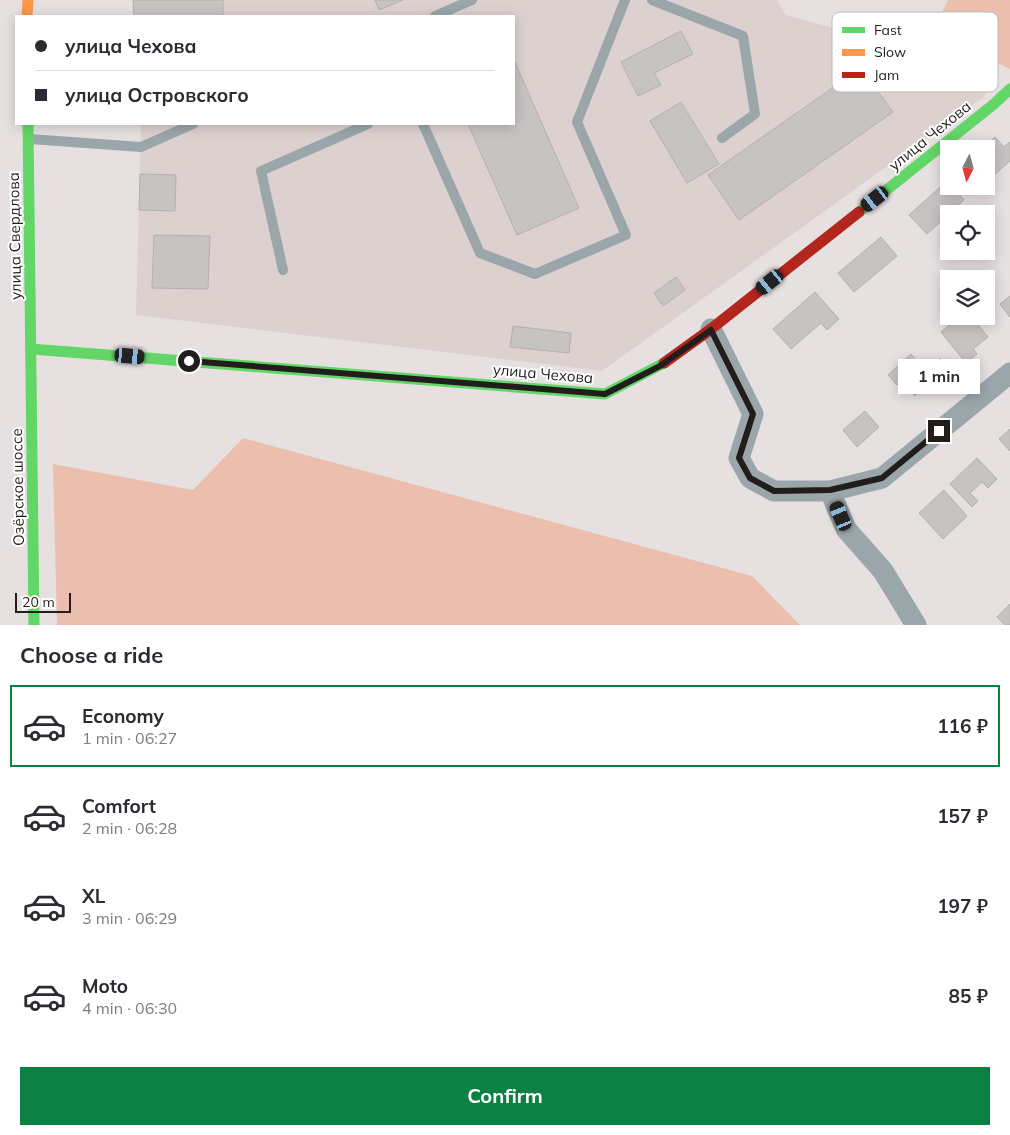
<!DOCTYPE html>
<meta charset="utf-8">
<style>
body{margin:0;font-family:Mulish,sans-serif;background:#f2f2f3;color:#2b2b33;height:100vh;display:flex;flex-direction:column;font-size:19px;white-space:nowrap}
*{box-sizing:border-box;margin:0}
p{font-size:16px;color:#7c7c81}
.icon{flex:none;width:28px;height:28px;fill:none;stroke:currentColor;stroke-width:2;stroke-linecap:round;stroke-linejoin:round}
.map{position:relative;height:625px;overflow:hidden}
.panel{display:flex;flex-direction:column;background:#fff;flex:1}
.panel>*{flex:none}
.top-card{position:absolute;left:15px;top:15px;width:500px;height:110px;border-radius:0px;box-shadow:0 2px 12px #0003;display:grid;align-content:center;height:110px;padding:0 20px;background:#fff}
.needle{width:32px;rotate:186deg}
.fabs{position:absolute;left:940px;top:140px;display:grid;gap:10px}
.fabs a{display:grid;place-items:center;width:55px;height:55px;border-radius:0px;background:#fff;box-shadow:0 2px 12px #0003;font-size:25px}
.scale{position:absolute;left:15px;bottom:12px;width:56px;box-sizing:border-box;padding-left:5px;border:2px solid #201d1b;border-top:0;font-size:14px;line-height:18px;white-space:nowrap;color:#201d1b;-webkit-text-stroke:4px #fff;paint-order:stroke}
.end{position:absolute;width:22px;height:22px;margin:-11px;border:6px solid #201d1b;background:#fff;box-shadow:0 0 0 2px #fff}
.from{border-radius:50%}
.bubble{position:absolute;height:35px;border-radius:0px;background:#fff;box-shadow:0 2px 12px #0003;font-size:16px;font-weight:700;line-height:35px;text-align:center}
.car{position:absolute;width:15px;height:30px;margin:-15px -8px;border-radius:6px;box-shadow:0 0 4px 1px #0007;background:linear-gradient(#222 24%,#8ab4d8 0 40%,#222 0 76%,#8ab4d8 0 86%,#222 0)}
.top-card b{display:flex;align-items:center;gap:18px;height:48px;font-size:19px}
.top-card b+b{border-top:1px solid #e1e1e2}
.top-card i{width:12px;height:12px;background:#2b2b33}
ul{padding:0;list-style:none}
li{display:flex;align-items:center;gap:15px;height:82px;margin:0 10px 8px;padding:0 10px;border:2px solid transparent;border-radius:0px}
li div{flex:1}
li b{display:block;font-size:19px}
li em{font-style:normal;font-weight:700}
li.current{border-color:#0b8043}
li>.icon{width:45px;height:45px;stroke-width:1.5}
h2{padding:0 20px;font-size:22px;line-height:60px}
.primary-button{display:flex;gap:10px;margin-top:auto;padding:10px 20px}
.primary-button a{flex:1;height:58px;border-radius:0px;background:#0b8043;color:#fff;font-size:20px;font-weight:700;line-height:58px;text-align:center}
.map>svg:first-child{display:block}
.built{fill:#ddd1cf}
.green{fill:#ebbeae}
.building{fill:#c7c3c2;stroke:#b3b0ae}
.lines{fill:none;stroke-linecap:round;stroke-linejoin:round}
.lane{stroke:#9ba6aa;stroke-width:10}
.street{stroke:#9ba6aa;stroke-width:21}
.fast{stroke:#63d668;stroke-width:11}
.slow{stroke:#ff974d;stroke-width:11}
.jam{stroke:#b3261e;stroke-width:11}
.route{stroke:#201d1b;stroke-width:6}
.labels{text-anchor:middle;stroke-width:4;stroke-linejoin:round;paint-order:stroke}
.street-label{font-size:15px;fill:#201d1b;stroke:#fff}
.key{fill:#fff;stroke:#bcbbbb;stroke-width:1}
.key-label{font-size:14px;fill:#201d1b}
</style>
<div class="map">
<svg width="1010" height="625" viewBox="0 0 1010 625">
<rect width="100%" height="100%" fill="#e6e1e0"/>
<path class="built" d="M133 0H777L786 15 991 71 985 96 602 371 136 315 141 124H514V16H134Z"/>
<path class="green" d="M948 0H1010V69L985 57 972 38 951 37 936 24Z
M243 438 752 576 800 625H57L53 464 193 490Z"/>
<path class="building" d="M133 0H223V16H134Z
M375 0H403L379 10Z
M681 31 693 54 654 73 661 85 638 96 621 62Z
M514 60 579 208 517 235 468 124H514Z
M861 68 893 112 739 220 708 175Z
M681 102 719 164 687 183 650 121Z
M995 137 1004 147 1010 142V161L986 182V149H982Z
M140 174 176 175 175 211 139 210Z
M947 181 949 186H952L964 200 927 234 909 215Z
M154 235 210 236 208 289 152 288Z
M881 237 897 256 854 292 838 273Z
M676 277 685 290 663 306 654 293Z
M815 292 839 319 827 330 821 323 791 349 773 329Z
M1010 296V317L1000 304Z
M960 316H971L988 337 973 349 977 354 966 363 941 332Z
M513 326 571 333 569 353 510 347Z
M911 354 933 379 915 396 901 381 897 385 888 375Z
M940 358 957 376 943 388 926 370Z
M865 411 879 427 857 447 843 430Z
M1010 429V451L999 439Z
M977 458 997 479 988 488 982 482 970 493 978 501 972 507 950 484Z
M944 490 967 516 943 539 919 513Z
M1010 604V625H1005L997 617Z"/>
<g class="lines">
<path class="lane" d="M652 0 743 36 755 114 722 138
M435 16 472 0
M423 124 480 253 535 274 626 235 577 122 625 0
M30 139 141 147 193 124
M283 270 261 171 368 124"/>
<path class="street" d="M711 329 753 414 739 458 750 478 774 491H830L882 478 1010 373
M830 491 846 529 883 571 916 625"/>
<path class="fast" d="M28 124 34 625
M859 212 994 104 1010 89
M31 349 605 394 664 363"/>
<path class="slow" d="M27 16 28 0"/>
<path class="jam" d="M664 363 711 329 859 212"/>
</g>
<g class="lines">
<path class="route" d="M189 361 605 394 660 366 711 330 753 414 739 458 750 478 774 491 830 490 882 478 939 431"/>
</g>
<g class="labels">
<g class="street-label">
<text transform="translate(930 136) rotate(-39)" y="5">улица Чехова</text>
<text transform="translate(15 236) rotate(-91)" y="5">улица Свердлова</text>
<text transform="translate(543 374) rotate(5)" y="5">улица Чехова</text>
<text transform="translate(18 487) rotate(-91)" y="5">Озёрское шоссе</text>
</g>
</g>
<rect x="832" y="12" width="166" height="80" rx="8" class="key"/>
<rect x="842" y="27" width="23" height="6" fill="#63d668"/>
<rect x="842" y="49" width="23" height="7" fill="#ff974d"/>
<rect x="842" y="72" width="23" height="6" fill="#b3261e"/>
<g class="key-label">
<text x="874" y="35">Fast</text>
<text x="874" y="57">Slow</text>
<text x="874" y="80">Jam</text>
</g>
</svg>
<div class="fabs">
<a><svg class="needle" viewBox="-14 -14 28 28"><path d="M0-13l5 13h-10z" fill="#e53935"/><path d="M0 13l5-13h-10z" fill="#7c7c81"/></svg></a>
<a><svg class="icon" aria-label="locate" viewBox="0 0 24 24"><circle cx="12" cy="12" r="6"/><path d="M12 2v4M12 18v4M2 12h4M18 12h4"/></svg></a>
<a><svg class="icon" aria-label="layers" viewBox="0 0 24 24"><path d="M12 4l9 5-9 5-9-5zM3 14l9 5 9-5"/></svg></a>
</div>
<div class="scale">20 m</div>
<i class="end from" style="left:189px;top:361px"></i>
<i class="end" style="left:939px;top:431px"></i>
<div class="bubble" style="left:898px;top:359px;width:82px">1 min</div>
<i class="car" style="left:875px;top:199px;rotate:232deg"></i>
<i class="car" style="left:770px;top:282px;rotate:231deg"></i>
<i class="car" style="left:130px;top:356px;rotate:95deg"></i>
<i class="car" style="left:841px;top:516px;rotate:337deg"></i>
<div class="top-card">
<b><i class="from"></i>улица Чехова</b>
<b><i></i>улица Островского</b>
</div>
</div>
<section class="panel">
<h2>Choose a ride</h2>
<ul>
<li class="current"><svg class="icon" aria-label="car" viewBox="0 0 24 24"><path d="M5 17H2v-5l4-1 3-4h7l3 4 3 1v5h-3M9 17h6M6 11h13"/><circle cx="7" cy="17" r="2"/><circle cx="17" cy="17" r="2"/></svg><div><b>Economy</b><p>1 min · 06:27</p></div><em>116 ₽</em></li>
<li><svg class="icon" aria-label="car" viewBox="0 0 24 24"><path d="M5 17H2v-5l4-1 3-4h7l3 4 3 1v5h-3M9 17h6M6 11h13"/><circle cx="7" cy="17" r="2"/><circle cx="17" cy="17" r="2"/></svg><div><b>Comfort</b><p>2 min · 06:28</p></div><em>157 ₽</em></li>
<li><svg class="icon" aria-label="car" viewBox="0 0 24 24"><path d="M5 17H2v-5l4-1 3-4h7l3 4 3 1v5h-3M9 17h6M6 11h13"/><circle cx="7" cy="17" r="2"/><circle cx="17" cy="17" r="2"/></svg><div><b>XL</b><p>3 min · 06:29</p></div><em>197 ₽</em></li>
<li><svg class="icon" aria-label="car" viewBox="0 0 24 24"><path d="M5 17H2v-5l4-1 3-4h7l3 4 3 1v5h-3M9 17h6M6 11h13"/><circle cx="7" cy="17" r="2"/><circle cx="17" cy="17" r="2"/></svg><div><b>Moto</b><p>4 min · 06:30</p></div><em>85 ₽</em></li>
</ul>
<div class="primary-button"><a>Confirm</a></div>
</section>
